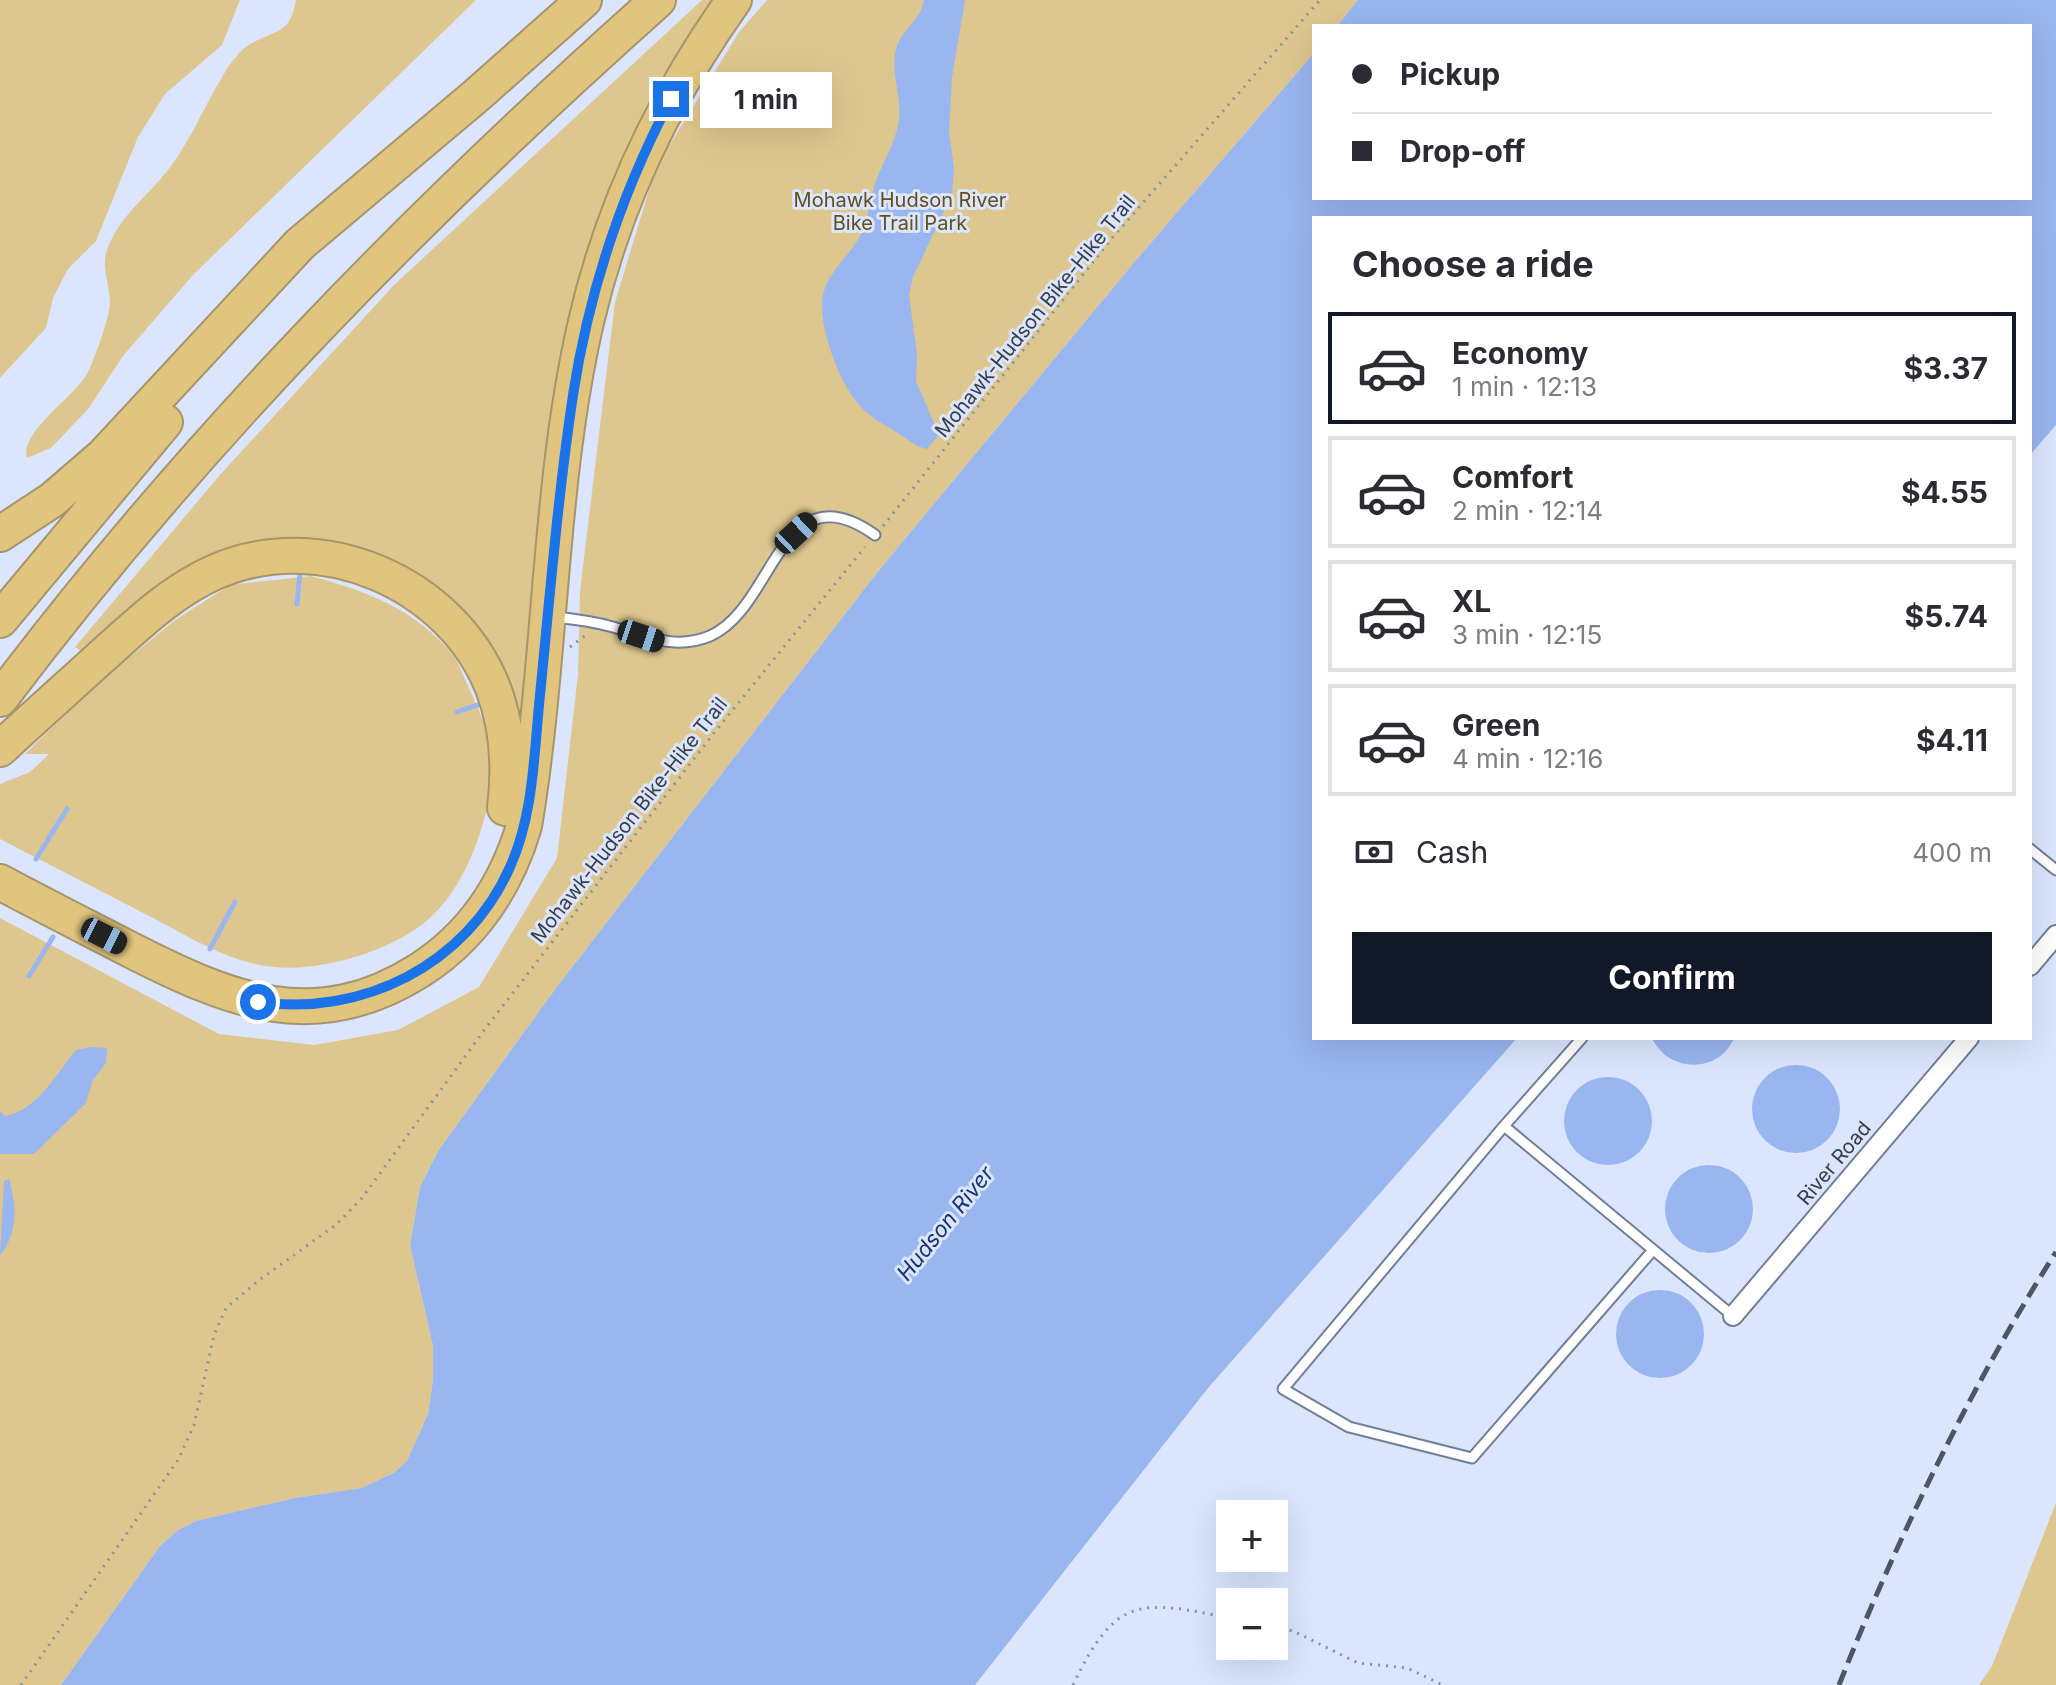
<!DOCTYPE html>
<meta charset="utf-8">
<style>
body{margin:0;font-family:Inter,sans-serif;background:#f2f2f3;color:#2b2b33;height:100vh;display:flex;flex-direction:column;font-size:30px;white-space:nowrap}
*{box-sizing:border-box;margin:0}
p{font-size:26px;color:#7c7c81}
.icon{flex:none;width:44px;height:44px;fill:none;stroke:currentColor;stroke-width:2;stroke-linecap:round;stroke-linejoin:round}
.map{position:relative;flex:1;overflow:hidden}
.drawer{position:absolute;left:1312px;top:216px;width:720px;height:824px;display:flex;flex-direction:column;background:#fff;border-radius:0px;box-shadow:0 8px 32px #0002}
.drawer>*{flex:none}
.top-card{position:absolute;left:1312px;top:24px;width:720px;height:176px;border-radius:0px;box-shadow:0 8px 32px #0002;display:grid;align-content:center;height:176px;padding:0 40px;background:#fff}
.fabs{position:absolute;left:1216px;top:1500px;display:grid;gap:16px}
.fabs a{display:grid;place-items:center;width:72px;height:72px;border-radius:0px;background:#fff;box-shadow:0 8px 32px #0002;font-size:40px}
.end{position:absolute;width:36px;height:36px;margin:-18px;border:10px solid #1a73e8;background:#fff;box-shadow:0 0 0 4px #fff}
.from{border-radius:50%}
.bubble{position:absolute;height:56px;border-radius:0px;background:#fff;box-shadow:0 8px 32px #0002;font-size:26px;font-weight:700;line-height:56px;text-align:center}
.car{position:absolute;width:24px;height:48px;margin:-24px -12px;border-radius:10px;box-shadow:0 0 6px 2px #0007;background:linear-gradient(#222 24%,#8ab4d8 0 40%,#222 0 76%,#8ab4d8 0 86%,#222 0)}
.top-card b{display:flex;align-items:center;gap:28px;height:76px;font-size:30px}
.top-card b+b{border-top:2px solid #e1e1e2}
.top-card i{width:20px;height:20px;background:#2b2b33}
ul{padding:0;list-style:none}
li{display:flex;align-items:center;gap:24px;height:112px;margin:0 16px 12px;padding:0 24px;border:4px solid #e1e1e2;border-radius:0px}
li div{flex:1}
li b{display:block;font-size:30px}
li em{font-style:normal;font-weight:700}
li.selected{border-color:#111827}
li>.icon{width:72px;height:72px;stroke-width:1.5}
h2{padding:0 40px;font-size:36px;line-height:96px}
.pay{display:flex;align-items:center;gap:20px;height:88px;padding:0 40px;font-size:30px}
.pay p{margin-inline-start:auto}
.action{display:flex;gap:16px;margin-top:auto;padding:16px 40px}
.action a{flex:1;height:92px;border-radius:0px;background:#111827;color:#fff;font-size:32px;font-weight:700;line-height:92px;text-align:center}
.map>svg:first-child{display:block}
.green{fill:#dec78f}
.water{fill:#99b6f1}
.lines{fill:none;stroke-linecap:round;stroke-linejoin:round}
.stream{stroke:#99b6f1;stroke-width:5}
.lane-casing{stroke:#717e98;stroke-width:13}
.street-casing{stroke:#717e98;stroke-width:22}
.highway-casing{stroke:#a6956c;stroke-width:38}
.path{stroke:#8992a4;stroke-width:3;stroke-dasharray:2 6;stroke-linecap:butt}
.lane{stroke:#fff;stroke-width:9}
.street{stroke:#fff;stroke-width:18}
.highway{stroke:#e1c57f;stroke-width:34}
.rail{stroke:#4e5563;stroke-width:5;stroke-dasharray:16 8;stroke-linecap:butt}
.route{stroke:#1a73e8;stroke-width:10}
.labels{text-anchor:middle;stroke-width:6;stroke-linejoin:round;paint-order:stroke}
.park-label{font-size:20px;fill:#624f1b;stroke:#dbe6fe}
.street-label{font-size:20px;fill:#373d49;stroke:#dbe6fe}
.water-label{font-size:22px;font-style:italic;fill:#183478;stroke:#dbe6fe}
</style>
<div class="map">
<svg width="2056" height="1685" viewBox="0 0 2056 1685">
<rect width="100%" height="100%" fill="#dbe6fe"/>
<path class="green" d="M0 0H240L222 45 165 94 138 137 96 241 68 269 53 298 46 328 0 378Z
M296 0H476L193 275 123 356 89 408 51 448 27 458C19 432 75 397 88 372 94 360 110 316 110 303 110 285 101 267 107 250 120 213 152 194 173 163 192 137 204 107 221 79 228 66 240 49 252 43 278 29 290 34 296 0Z
M702 0H725L643 124 616 176 596 233 522 736 480 637 287 543 87 655 75 647 219 476 394 285Z
M767 0H1358L1337 26H1314V53L1137 259 876 574 556 988 438 1151 420 1187 410 1245 433 1346V1380L428 1414 407 1461 395 1472 362 1488 295 1498 196 1521 178 1530 160 1546 61 1685H0V918L219 1034 314 1045 398 1030 479 987 557 858 578 674 580 591 615 302 656 167 739 32Z
M311 576C364 590 417 610 452 654 459 662 463 676 468 686 478 708 492 737 492 761 493 810 469 882 432 916 397 950 322 972 274 967 229 963 190 937 151 917 101 891 50 865 0 839V784L30 772 49 754H25L92 688 175 620 230 585Z
M2056 1503V1685H1979L1992 1666Z"/>
<path class="water" d="M924 0H965L952 77 949 132 954 168 952 194 913 277 909 295 917 354 916 381 939 435 927 449C916 447 910 441 901 435 887 426 873 420 861 407 840 385 820 331 822 301 825 270 855 254 864 227 869 213 870 201 874 187 881 164 896 144 899 119 902 95 889 71 897 46 904 27 920 21 924 0Z
M1358 0H2056V425L2030 455V218H1314V1038H1517L1208 1388 975 1685H61L160 1546 178 1530 196 1521 295 1498 362 1488 395 1472 407 1461 428 1414 433 1380V1346L410 1245 420 1187 438 1151 556 988 876 574 1137 259 1314 53V198H2030V26H1337Z
M1652 1038H1734C1719 1074 1668 1073 1652 1038Z
M91 1047 107 1048 106 1063 93 1080 85 1104 34 1154H0V1111L5 1116C37 1111 56 1074 76 1050Z
M1752 1109a44 44 0 1 1 88 0a44 44 0 1 1-88 0Z
M1564 1121a44 44 0 1 1 88 0a44 44 0 1 1-88 0Z
M1665 1209a44 44 0 1 1 88 0a44 44 0 1 1-88 0Z
M9 1179C17 1207 18 1232 0 1256L4 1181Z
M1616 1334a44 44 0 1 1 88 0a44 44 0 1 1-88 0Z"/>
<g class="lines">
<path class="stream" d="M297 604 300 571
M457 712 483 703
M36 859 67 809
M210 949 235 902
M29 976 53 937"/>
<defs>
<path id="lane" d="M555 617C573 619 592 621 609 626 644 635 674 651 710 636 775 608 780 467 875 535
M2030 849 2056 870
M1582 1038 1504 1126 1733 1316
M1504 1126 1283 1389 1349 1427 1472 1458 1653 1250"/>
<path id="street" d="M2030 966 2056 935
M1733 1316 1969 1038"/>
<path id="highway" d="M0 534 52 500 103 456 300 244 477 95 584 0
M0 620 165 422
M0 699C193 443 419 213 658 0
M0 749C33 718 66 689 99 659 136 626 170 592 215 572 320 526 451 582 493 688 508 727 510 767 505 808
M0 882C43 905 86 927 129 949 229 1000 315 1037 420 970 473 936 506 886 524 826 552 660 548 487 586 322 613 205 665 97 734 0"/>
</defs>
<use href="#lane" class="lane-casing"/>
<use href="#street" class="street-casing"/>
<use href="#highway" class="highway-casing"/>
<path class="path" d="M883 526 1113 237 1320 0
M570 647 586 635
M1274 1627 1293 1631 1358 1663 1407 1668 1443 1685
M21 1685 178 1460 194 1425 214 1335 226 1308 258 1281 337 1224 362 1198 488 1025 714 733 865 547
M1073 1685C1116 1595 1140 1600 1230 1618"/>
<use href="#lane" class="lane"/>
<use href="#street" class="street"/>
<use href="#highway" class="highway"/>
<path class="rail" d="M1839 1685C1896 1541 1973 1382 2056 1252"/>
</g>
<g class="lines">
<path class="route" d="M258 1002C362 1017 467 965 510 867 534 814 534 752 540 695 550 595 558 495 573 395 589 291 622 192 671 99"/>
</g>
<g class="labels">
<g class="park-label">
<text x="900" y="207">Mohawk Hudson River<tspan x="900" dy="23">Bike Trail Park</tspan></text>
</g>
<g class="street-label">
<text transform="translate(1035 316) rotate(-51)" y="7">Mohawk-Hudson Bike-Hike Trail</text>
<text transform="translate(629 820) rotate(-52)" y="7">Mohawk-Hudson Bike-Hike Trail</text>
<text transform="translate(1834 1163) rotate(-50)" y="7">River Road</text>
</g>
<g class="water-label">
<text transform="translate(945 1223) rotate(-51)" y="8">Hudson River</text>
</g>
</g>
</svg>
<div class="fabs">
<a>+</a>
<a>−</a>
</div>
<i class="end from" style="left:258px;top:1002px"></i>
<i class="end" style="left:671px;top:99px"></i>
<div class="bubble" style="left:700px;top:72px;width:132px">1 min</div>
<i class="car" style="left:796px;top:533px;rotate:47deg"></i>
<i class="car" style="left:641px;top:636px;rotate:108deg"></i>
<i class="car" style="left:104px;top:936px;rotate:117deg"></i>
<div class="top-card">
<b><i class="from"></i>Pickup</b>
<b><i></i>Drop-off</b>
</div>
<section class="drawer">
<h2>Choose a ride</h2>
<ul>
<li class="selected"><svg class="icon" aria-label="car" viewBox="0 0 24 24"><path d="M5 17H2v-5l4-1 3-4h7l3 4 3 1v5h-3M9 17h6M6 11h13"/><circle cx="7" cy="17" r="2"/><circle cx="17" cy="17" r="2"/></svg><div><b>Economy</b><p>1 min · 12:13</p></div><em>$3.37</em></li>
<li><svg class="icon" aria-label="car" viewBox="0 0 24 24"><path d="M5 17H2v-5l4-1 3-4h7l3 4 3 1v5h-3M9 17h6M6 11h13"/><circle cx="7" cy="17" r="2"/><circle cx="17" cy="17" r="2"/></svg><div><b>Comfort</b><p>2 min · 12:14</p></div><em>$4.55</em></li>
<li><svg class="icon" aria-label="car" viewBox="0 0 24 24"><path d="M5 17H2v-5l4-1 3-4h7l3 4 3 1v5h-3M9 17h6M6 11h13"/><circle cx="7" cy="17" r="2"/><circle cx="17" cy="17" r="2"/></svg><div><b>XL</b><p>3 min · 12:15</p></div><em>$5.74</em></li>
<li><svg class="icon" aria-label="car" viewBox="0 0 24 24"><path d="M5 17H2v-5l4-1 3-4h7l3 4 3 1v5h-3M9 17h6M6 11h13"/><circle cx="7" cy="17" r="2"/><circle cx="17" cy="17" r="2"/></svg><div><b>Green</b><p>4 min · 12:16</p></div><em>$4.11</em></li>
</ul>
<div class="pay"><svg class="icon" aria-label="cash" viewBox="0 0 24 24"><path d="M3 7h18v10H3z"/><circle cx="12" cy="12" r="2"/></svg>Cash<p>400 m</p></div>
<div class="action"><a>Confirm</a></div>
</section>
</div>
